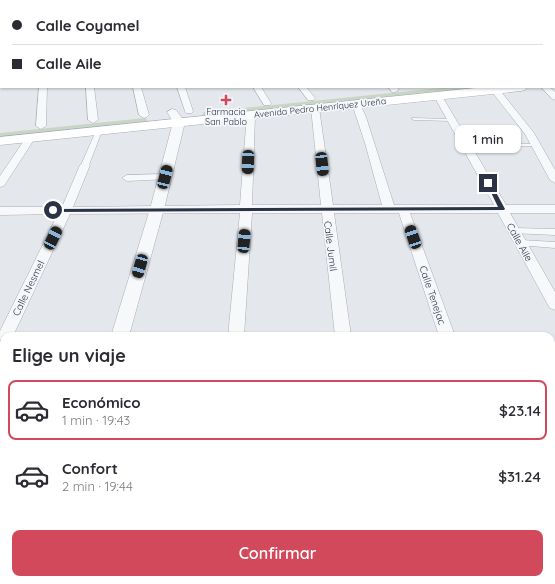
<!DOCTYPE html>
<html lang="es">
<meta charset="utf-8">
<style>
body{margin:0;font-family:Quicksand,sans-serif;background:#f7f7f7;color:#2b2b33;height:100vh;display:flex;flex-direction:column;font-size:15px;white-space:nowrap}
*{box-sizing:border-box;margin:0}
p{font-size:13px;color:#7c7c81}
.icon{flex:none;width:22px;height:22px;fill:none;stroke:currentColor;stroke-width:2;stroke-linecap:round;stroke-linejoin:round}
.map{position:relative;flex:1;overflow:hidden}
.side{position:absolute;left:0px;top:332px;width:555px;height:252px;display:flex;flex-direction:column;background:#fff;border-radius:12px 12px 0 0;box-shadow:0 1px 3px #0004}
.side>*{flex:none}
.guide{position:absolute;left:0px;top:0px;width:555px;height:88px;box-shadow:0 1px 3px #0004;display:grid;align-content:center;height:88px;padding:0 12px;background:#fff}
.end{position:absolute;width:18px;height:18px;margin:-9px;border:5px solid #2b3445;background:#fff;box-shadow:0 0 0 2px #fff}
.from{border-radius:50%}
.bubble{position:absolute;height:28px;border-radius:8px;background:#fff;box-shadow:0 1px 3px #0004;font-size:13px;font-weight:600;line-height:28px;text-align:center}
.car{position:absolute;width:12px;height:24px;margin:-12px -6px;border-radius:5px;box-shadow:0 0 3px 1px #0007;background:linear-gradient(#222 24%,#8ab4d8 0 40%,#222 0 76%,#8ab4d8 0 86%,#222 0)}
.guide b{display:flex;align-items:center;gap:14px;height:38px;font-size:15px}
.guide b+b{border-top:1px solid #e1e1e2}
.guide i{width:10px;height:10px;background:#2b2b33}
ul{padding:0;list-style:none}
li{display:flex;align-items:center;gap:12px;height:60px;margin:0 8px 6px;padding:0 4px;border:2px solid transparent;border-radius:8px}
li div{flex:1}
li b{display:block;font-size:15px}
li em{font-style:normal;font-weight:600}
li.selected{border-color:#d1495b}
li>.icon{width:36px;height:36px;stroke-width:1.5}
h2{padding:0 12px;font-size:18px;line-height:48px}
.cta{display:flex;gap:8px;margin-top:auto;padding:8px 12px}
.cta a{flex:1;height:46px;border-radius:8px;background:#d1495b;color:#fff;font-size:16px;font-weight:600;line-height:46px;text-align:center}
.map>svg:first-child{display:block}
.green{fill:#c9d6c5}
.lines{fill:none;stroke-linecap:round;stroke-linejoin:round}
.service-casing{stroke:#a9aeb7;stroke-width:1}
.pedestrian-casing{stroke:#a9aeb7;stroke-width:1}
.minor-casing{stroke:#a9aeb7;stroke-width:1}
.tertiary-casing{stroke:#a9aeb7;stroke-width:1}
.primary-casing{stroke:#a3abb8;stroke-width:1}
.service{fill:#f7f8fa;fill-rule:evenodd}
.pedestrian{fill:#f7f8fa;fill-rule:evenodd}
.minor{fill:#f7f8fa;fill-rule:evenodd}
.tertiary{fill:#f7f8fa;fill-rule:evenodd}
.primary{fill:#fff;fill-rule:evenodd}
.route{fill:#2b3445}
.poi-dot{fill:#d1495b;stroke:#f4f6f9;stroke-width:1.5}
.labels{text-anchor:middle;stroke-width:3.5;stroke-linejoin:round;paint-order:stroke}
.far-street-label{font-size:9px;fill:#2b3445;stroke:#f4f6f9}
.far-poi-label{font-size:9px;fill:#2b3445;stroke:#f4f6f9}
.street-label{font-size:10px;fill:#2b3445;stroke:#f4f6f9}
</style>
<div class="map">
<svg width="555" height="584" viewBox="0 0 555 584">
<rect width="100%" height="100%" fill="#e4e7ec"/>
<path class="green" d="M83 0 277 1H60Z
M450 87H496L201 117 204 112Z
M145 118 149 122 0 139V133Z"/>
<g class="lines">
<defs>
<path id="service" d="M412 118 451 119 453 120 451 121 414 120 412 119Z
M510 144H537L539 145 537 146H510Z"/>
<path id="pedestrian" d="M99 129 102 131 89 165 85 167H82L81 165 96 131Z
M514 228 555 229V235L511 233 510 231 511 229Z
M521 240 555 242V248L518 245 516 243 518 241Z"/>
<path id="minor" d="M55 0H78L54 1Z
M240 0H313L312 1Z
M344 0H368L343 1Z
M383 0H390L391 1H384Z
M443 0H450L451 1H444Z
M502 0H509L510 1H503Z
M554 7H555V11H554Z
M0 9H1V13H0Z
M554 23H555V27H554Z
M554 45H555V49H554Z
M0 56H1V60H0Z
M39 87H47L46 126 41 129 36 126Z
M86 87H94L98 120 93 123 88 120Z
M133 87H141L149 115 147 117 144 118 139 115Z
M177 87H185L193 111 192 113H186L185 111Z
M253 87H261L271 103 270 105H264Z
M298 87H306L315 98 314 100H308Z
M388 87H397L399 90 395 92H392Z
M541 87H550L555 92V100L552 99Z
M492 88H498L534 133 555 170V183L550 180 525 134 492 92 491 90Z
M438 93 442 96 506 205H555V213H510L555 292V310L550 308 548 305 498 213H410L455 336H439L399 213H334L351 336H335L322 213H252L244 336H228L240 213 70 214 13 336H4V341L0 340V331L58 214 0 215V207H62L80 165 85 162 90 165 73 207 240 205 247 113 250 112 255 115 252 205H321L311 108 315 105 319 108 333 205H382L365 143 352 104 356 101 360 104 366 117 394 205H494L434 96Z
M30 135 35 138 4 186 0 187V176L27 136Z
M165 174 169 175 170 177 169 179 127 181 122 178 127 175Z
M206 580H228V584H206Z
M363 580H385V584H363Z
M515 580H537L538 584H516Z"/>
<path id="tertiary" d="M172 109 176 110 185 122 164 209 129 336H111L150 209 173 122 167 112Z
M35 580H61L60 584H34Z"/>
<path id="primary" d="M485 87H527L525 90 521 91 0 145V137Z"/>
</defs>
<use href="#service" class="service-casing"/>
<use href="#pedestrian" class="pedestrian-casing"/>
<use href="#minor" class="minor-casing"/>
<use href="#tertiary" class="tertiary-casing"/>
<use href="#primary" class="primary-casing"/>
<use href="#service" class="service"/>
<use href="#pedestrian" class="pedestrian"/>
<use href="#minor" class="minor"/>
<use href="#tertiary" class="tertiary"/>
<use href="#primary" class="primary"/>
</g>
<path class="route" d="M486 182 491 183 505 209 504 210 53 212 50 210 53 209 498 207Z"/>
<path class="poi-dot" d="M224 94h4v4h4v4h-4v4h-4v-4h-4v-4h4z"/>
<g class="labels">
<g class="far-street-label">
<text transform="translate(320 108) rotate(-6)" y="3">Avenida Pedro Henríquez Ureña</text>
</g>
<g class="far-poi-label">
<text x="226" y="115">Farmacia<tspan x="226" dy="10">San Pablo</tspan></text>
</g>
<g class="street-label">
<text transform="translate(520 242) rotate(61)" y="4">Calle Aile</text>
<text transform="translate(331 246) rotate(83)" y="4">Calle Jumil</text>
<text transform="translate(28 288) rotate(-64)" y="4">Calle Nesmel</text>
<text transform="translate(433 295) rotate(71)" y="4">Calle Tenejac</text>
</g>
</g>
</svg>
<i class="end from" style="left:53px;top:210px"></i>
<i class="end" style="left:488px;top:183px"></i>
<div class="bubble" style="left:455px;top:125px;width:66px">1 min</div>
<i class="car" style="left:248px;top:162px;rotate:182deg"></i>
<i class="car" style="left:322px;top:164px;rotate:174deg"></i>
<i class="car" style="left:165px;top:177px;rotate:14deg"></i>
<i class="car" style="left:413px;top:237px;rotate:341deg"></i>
<i class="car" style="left:53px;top:238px;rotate:26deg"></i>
<i class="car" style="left:244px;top:241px;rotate:5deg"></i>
<i class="car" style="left:140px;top:266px;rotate:196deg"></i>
<div class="guide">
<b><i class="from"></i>Calle Coyamel</b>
<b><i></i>Calle Aile</b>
</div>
<section class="side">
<h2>Elige un viaje</h2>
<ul>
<li class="selected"><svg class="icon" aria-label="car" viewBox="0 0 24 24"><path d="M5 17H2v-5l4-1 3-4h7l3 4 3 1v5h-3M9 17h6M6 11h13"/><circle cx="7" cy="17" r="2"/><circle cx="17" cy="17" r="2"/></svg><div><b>Económico</b><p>1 min · 19:43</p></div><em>$23.14</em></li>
<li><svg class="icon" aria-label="car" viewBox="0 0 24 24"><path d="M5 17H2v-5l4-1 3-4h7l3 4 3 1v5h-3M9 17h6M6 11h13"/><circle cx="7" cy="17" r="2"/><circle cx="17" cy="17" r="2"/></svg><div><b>Confort</b><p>2 min · 19:44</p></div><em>$31.24</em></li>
</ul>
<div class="cta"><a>Confirmar</a></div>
</section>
</div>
